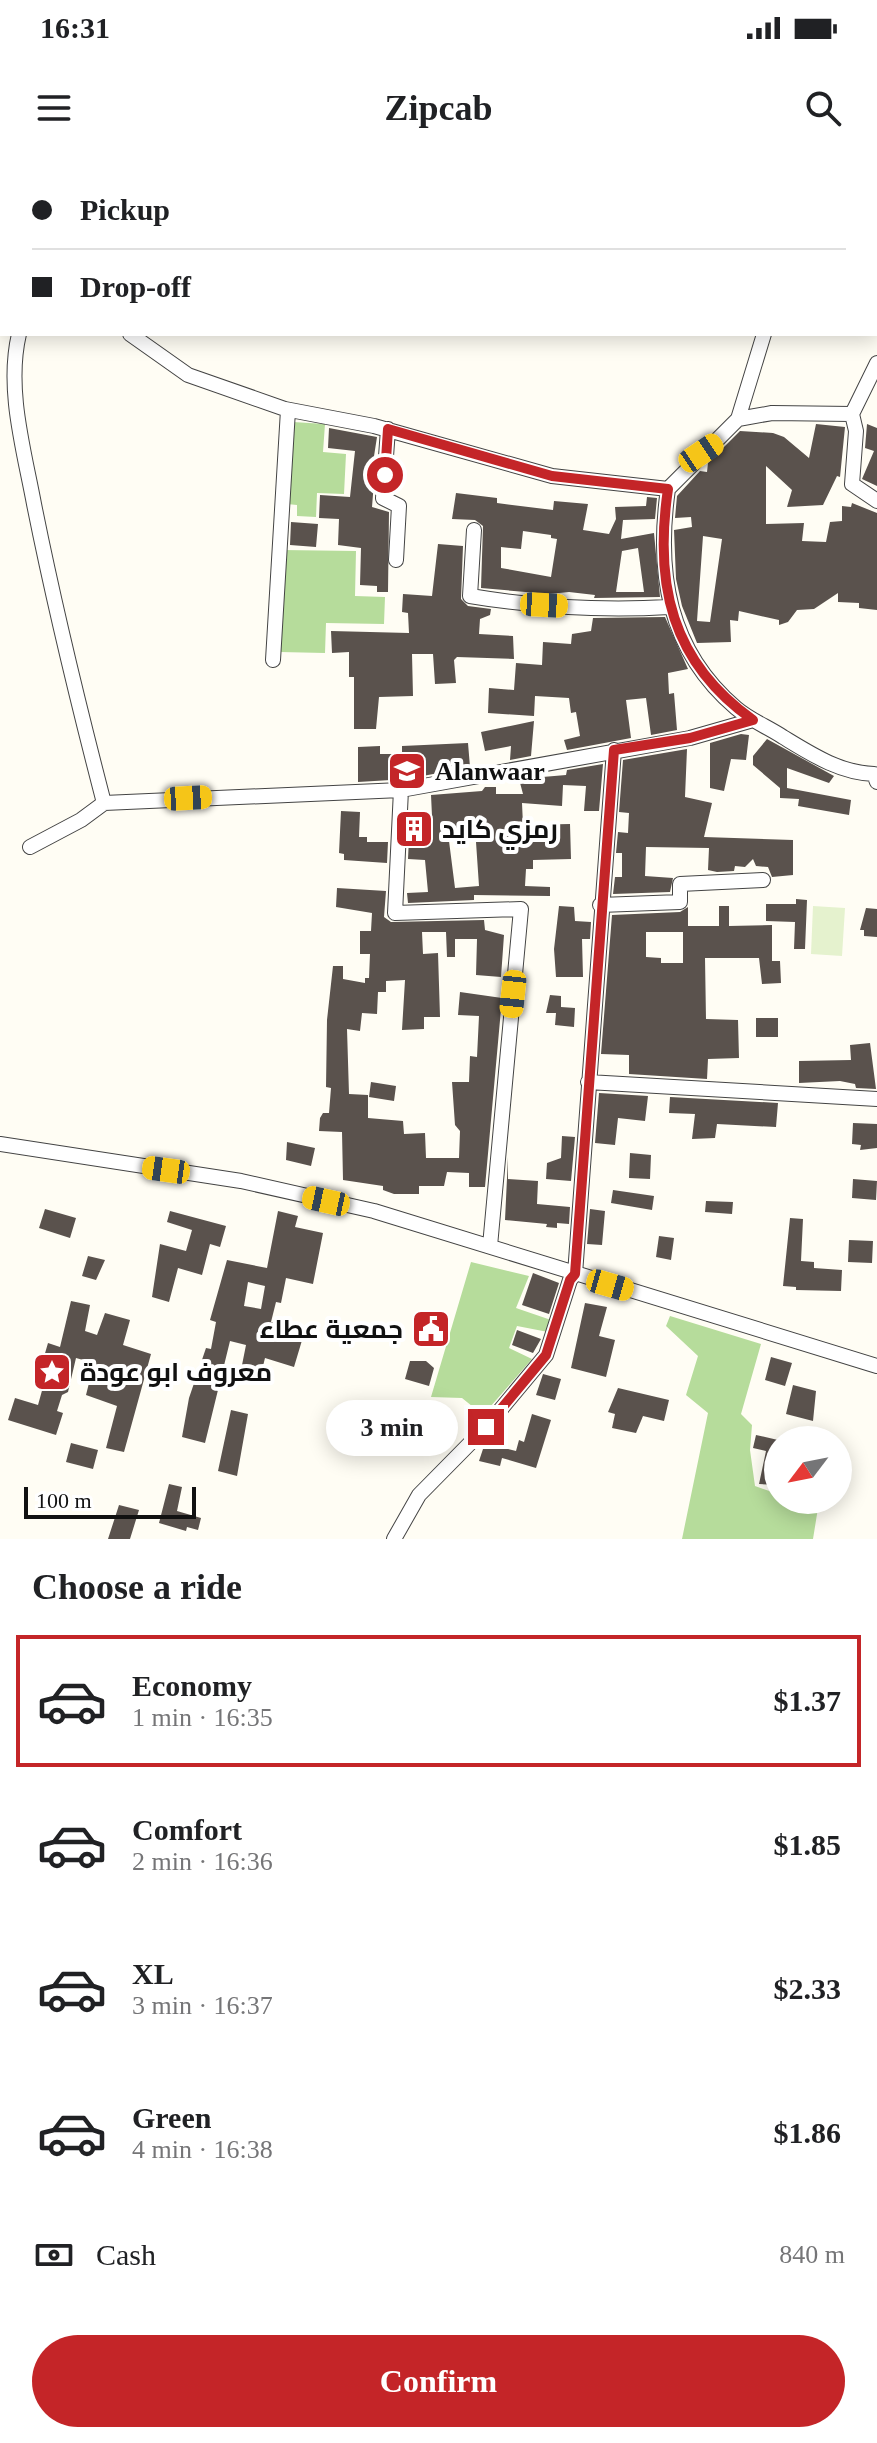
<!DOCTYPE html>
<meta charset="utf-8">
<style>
body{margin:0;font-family:"Times New Roman",Cairo,serif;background:#f6f6f6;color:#202124;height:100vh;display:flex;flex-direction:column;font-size:30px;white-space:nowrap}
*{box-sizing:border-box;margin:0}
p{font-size:26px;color:#757577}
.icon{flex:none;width:44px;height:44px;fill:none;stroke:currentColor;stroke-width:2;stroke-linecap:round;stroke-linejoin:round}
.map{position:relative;height:1379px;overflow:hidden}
.drawer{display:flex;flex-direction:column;background:#fff;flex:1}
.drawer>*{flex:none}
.top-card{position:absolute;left:0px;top:0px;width:878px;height:176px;box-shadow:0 4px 20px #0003;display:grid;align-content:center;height:176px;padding:0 32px;background:#fff}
.needle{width:52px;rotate:238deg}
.buttons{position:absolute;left:764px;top:1266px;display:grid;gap:16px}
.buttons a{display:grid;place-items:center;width:88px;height:88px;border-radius:50%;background:#fff;box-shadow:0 4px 20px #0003;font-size:40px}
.scale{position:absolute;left:24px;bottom:20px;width:172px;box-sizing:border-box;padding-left:8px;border:4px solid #111;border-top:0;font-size:22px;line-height:28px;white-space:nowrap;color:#111;-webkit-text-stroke:6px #fff;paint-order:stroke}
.end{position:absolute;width:36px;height:36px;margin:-18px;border:10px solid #c42528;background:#fff;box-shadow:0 0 0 4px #fff}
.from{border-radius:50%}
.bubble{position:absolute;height:56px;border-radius:28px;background:#fff;box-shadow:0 4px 20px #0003;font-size:26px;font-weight:700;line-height:56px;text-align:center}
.car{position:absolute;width:24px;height:48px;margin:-24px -12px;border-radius:10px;box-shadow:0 0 6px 2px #0007;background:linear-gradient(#f5c518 24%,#345 0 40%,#f5c518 0 76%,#345 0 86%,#f5c518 0)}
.top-card b{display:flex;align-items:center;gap:28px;height:76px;font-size:30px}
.top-card b+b{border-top:2px solid #e0e0e0}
.top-card i{width:20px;height:20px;background:#202124}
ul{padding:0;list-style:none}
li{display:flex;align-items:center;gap:24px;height:132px;margin:0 16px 12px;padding:0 16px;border:4px solid transparent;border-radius:0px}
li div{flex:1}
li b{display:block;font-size:30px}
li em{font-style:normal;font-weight:700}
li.selected{border-color:#c42528}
li>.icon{width:72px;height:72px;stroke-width:1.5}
h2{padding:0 32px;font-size:36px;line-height:96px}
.pay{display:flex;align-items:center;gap:20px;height:88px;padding:0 32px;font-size:30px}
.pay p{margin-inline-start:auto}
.button{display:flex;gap:16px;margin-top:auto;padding:16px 32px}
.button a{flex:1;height:92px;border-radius:48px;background:#c42528;color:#fff;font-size:32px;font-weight:700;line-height:92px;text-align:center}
.status{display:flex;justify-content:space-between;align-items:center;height:56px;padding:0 40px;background:#fff;direction:ltr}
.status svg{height:22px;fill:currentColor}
header{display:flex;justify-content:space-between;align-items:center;height:104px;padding:0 32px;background:#fff;font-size:36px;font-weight:700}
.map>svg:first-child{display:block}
.forest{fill:#b6dc9b}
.pitch{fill:#e5f2ce}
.building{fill:#5a524d;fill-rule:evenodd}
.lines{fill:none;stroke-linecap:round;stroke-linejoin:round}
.minor-casing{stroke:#444;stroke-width:16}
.minor{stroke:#fff;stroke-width:14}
.route{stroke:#c42528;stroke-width:10}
.labels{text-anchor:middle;stroke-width:8;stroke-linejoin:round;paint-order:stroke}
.poi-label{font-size:26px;font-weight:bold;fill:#111;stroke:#fff;text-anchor:start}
</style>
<div class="status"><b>16:31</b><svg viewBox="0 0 49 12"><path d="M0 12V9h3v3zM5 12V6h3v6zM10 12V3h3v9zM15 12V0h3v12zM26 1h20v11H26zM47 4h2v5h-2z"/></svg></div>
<header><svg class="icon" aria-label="menu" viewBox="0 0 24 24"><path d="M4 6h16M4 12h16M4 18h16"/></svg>Zipcab<svg class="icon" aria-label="search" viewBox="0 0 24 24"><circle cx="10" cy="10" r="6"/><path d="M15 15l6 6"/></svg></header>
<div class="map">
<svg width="877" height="1379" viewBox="0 0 877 1379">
<rect width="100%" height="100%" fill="#fffdf4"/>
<path class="forest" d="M293 262 325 264 323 292 346 294 344 334 317 333 316 357 297 356V345L287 344Z
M282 390 356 391 355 436 385 437 384 464 326 463 325 493 280 492Z
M471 1102 529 1116 516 1148 551 1160 548 1172 517 1166 509 1188 532 1199 483 1255 462 1238 431 1237Z
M670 1156 761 1184 741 1254 752 1265 750 1290 755 1326 778 1334V1340H795L818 1348 813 1379H682L708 1253 686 1235 698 1196 666 1166Z"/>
<path class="pitch" d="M813 746 845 748 842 796 811 794Z"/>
<path class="building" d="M816 264 845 267 840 317 837 316 823 345 787 347 792 330 766 306V364L804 363 802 381 826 382 830 362 842 361V346L851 347 852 343 877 353V450L859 448V443L838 442V433L814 449 797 450 788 462 779 465V460L739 451 738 461 730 460 731 482 697 483 682 446 676 419 674 370 692 367 691 357 675 358 677 336 700 311 707 312 708 303 740 271 773 273 784 277 809 298ZM703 376 722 379 710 462 697 461Z
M867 264 877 268V326L862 319 874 291 865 288Z
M329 268 377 277 372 309H375L372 347 389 352 388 432H377V426L360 425 361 388 338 385 339 359 319 358 320 335 350 337 354 300 355 291 328 288Z
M456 333 497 338V343L553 350 554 341 588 344 583 370 609 374 616 359 615 347 646 346 647 337 657 338 655 359 623 360 621 379 654 373 660 437 594 438 595 435 569 432 549 434 481 428 483 366 475 360 452 359ZM523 371 551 375V378L557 379 551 417 501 408V387L521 389ZM638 388 644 432H616L622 391Z
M291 362 318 364 316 387 290 385Z
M438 384 463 386 461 439 468 446 491 449 490 455 480 459 479 474 513 476 514 499 457 497 454 500 456 523 435 524 433 494H412L413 536 379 537 376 569H354V517H349V492L332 493 331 471 409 473 408 453 402 452 403 434 432 436Z
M665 457 688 509 668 513 669 534 674 533 677 570 651 575 646 538 626 540 631 578 567 590 564 580 580 576 576 552 571 553 569 538 535 536 534 556 488 553 489 528 514 530 516 503 542 505 543 482 571 484 572 474 591 471 593 458Z
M534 561 531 596 510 600 511 586 485 591 481 572Z
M741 574 749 575 746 600 731 599 724 631 710 628V583Z
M767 579 834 616 829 623 787 608V628L851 640 849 655 798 646 799 639 780 638V628L753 605V596Z
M468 583 470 607 407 619 358 622V587L380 586V594H402V586Z
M687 589 685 637 712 643 704 677 793 680V715L772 717 768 707 756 706 753 699 745 707 735 706 734 711 717 712 708 710 709 688 646 687 645 716 673 718 670 732 613 734 615 717H622V693H616L618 672 628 673 629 653 619 652 623 600Z
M603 604 599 651H584L586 626 563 625 562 646 522 643 523 665 570 664 571 699 533 700V709H526L525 726 550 727V736L474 735V740L408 743 407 733 428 732 425 700 408 699 410 656H432L431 635 482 631 485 627H496V634H523L519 619 566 615 567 610ZM449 681 476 682 479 726 455 728Z
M341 651 360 652 359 677H367V682H388L387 703 344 700V694L339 693Z
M337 728 386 731 384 757 391 762 484 760 485 770 504 775 501 817 476 815 477 779H455V797H447L446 772H422L423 794 438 793 440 857H424V869L402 870 405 820 386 821V832H378L377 854 362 853 360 871 347 869 349 934 368 935V958L403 961 404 974 425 973 426 998H459L460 971 455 965 452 922H469L470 896 477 897 479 856 458 855 460 832 502 838 485 1027H469V1013L447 1012 444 1026H419V1034H394L383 1030V1026L343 1020 342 972 319 971 320 958 323 953H329L331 928 326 927 327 860 333 806H343V819L365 823V818H369L370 794H360V771H371L372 753 336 747Z
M796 739 807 740 805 789H794L795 762 766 761V744H796Z
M559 746 574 747 575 761 591 762 590 779H582L583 817H556L554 789Z
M719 746H729V766L772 765V801H780L781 823 762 824 759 798H705L706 859 738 860 739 898 708 899 707 919 629 914V895L601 894 612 755 680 752 688 747V766H719ZM646 772H683V803H661V798L646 797Z
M866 748 877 749V777L864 776V770H860Z
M550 835 561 836V847L575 848 574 867 555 865 556 853H546Z
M756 858H778V877H756Z
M870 883 876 929 856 928 855 924 840 921 799 923V901L851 900 850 885Z
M371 922 396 926 394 941 369 937Z
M599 933 648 936 645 961 618 958 615 985 595 983Z
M670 937 778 943 776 967 717 964 715 978 692 979 695 954 669 953Z
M853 963 877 964V988L860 990 861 985 852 984Z
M562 976 575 977 571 1021 546 1019 547 1003 561 998Z
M287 982 315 988 311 1006 286 1000Z
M630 993 651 995 650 1019 629 1018Z
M508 997V1019L538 1021 537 1044 570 1047 569 1064 557 1063V1068L546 1067 547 1064 505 1060Z
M853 1019 877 1021 876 1040 852 1038Z
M613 1030 654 1036 652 1050 611 1043Z
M706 1041 733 1042 732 1054 705 1052Z
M45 1049 76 1058 70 1078 39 1068Z
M590 1049 605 1051 602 1085 587 1084Z
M170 1051 226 1066 220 1087 210 1084 202 1115 178 1108 169 1142 152 1137 160 1084 186 1091 192 1070 167 1062Z
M278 1051 298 1056 295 1067 323 1073 313 1124 286 1118 281 1143 276 1142 271 1162 293 1167 292 1174 303 1177 294 1207 265 1198 262 1210 242 1205 246 1185 230 1181 205 1283 182 1277 189 1238 206 1188 211 1189 216 1162 210 1160 227 1100 267 1108ZM248 1122 265 1126 261 1149 244 1146Z
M790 1058 803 1059 801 1101 814 1102V1108L842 1110 841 1131 796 1130V1127L783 1126Z
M659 1076 674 1078 671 1100 656 1097Z
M849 1080 873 1081 872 1103 848 1102Z
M88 1096 105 1100 96 1120 82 1116Z
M533 1113 559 1123 549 1154 522 1145Z
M71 1141 90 1145 85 1171 97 1175 105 1153 130 1160 123 1185 151 1194 124 1292 106 1288 117 1246 86 1235 94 1203 76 1198 68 1232 62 1235 57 1251 63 1253 56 1275 8 1260 15 1238 38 1245 48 1209 41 1207 48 1183 60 1187Z
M585 1143 607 1147 599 1176 615 1180 606 1217 571 1208Z
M423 1152 446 1159 439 1186 416 1180Z
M517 1170 541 1179 533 1193 512 1185Z
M771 1197 792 1203 785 1226 765 1220Z
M410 1201H426L434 1208 429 1226 405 1219Z
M543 1214 561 1219 555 1240 536 1235Z
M793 1225 816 1231 813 1261 786 1254Z
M618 1228 669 1240 664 1261 643 1256 636 1273 612 1268 615 1254 608 1252Z
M231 1250 248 1254 237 1316 218 1311Z
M532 1254 551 1260 536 1308 502 1298 500 1306 479 1301 485 1283 516 1291 519 1280 524 1282Z
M756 1275 778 1280V1325L759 1324 766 1291 753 1288Z
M71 1283 98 1290 93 1309 66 1302Z
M169 1324 182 1327 177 1351 201 1358 198 1370 187 1367 186 1371 159 1363Z
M119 1345 139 1350 130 1379H108Z"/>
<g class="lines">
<defs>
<path id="minor" d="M855 2 856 0
M876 22 877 23
M0 117 2 118
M19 174C6 229 24 290 34 344 54 444 78 543 104 643
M130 174 188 215 285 249 374 266 552 316 668 329
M764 174 738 259 668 329C656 413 668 490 736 548 750 560 768 567 783 577 811 594 840 613 874 614L877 622
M852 254 856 271 852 324 877 341
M738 259 772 253 852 254 877 203
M388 269 383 338 399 346 396 400
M474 370 470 436C536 447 602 451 669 447
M273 500 288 250
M401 630 395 753 521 749 490 1086
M30 687 81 660 104 643 401 630 690 578 753 560
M600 745 680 742V724L763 720
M588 922 877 939
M0 984 241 1021 374 1051 877 1206
M394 1379 419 1335 486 1267 546 1195 570 1120 575 1114 614 590"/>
</defs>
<use href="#minor" class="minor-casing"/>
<use href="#minor" class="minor"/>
</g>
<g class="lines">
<path class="route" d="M385 315 388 269 552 316 668 329C654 424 671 502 753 560L690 578 614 590 575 1114 570 1120 546 1195 486 1267"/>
</g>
<defs>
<symbol id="school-square" viewBox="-11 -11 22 22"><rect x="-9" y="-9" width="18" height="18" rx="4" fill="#c42528" stroke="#fff"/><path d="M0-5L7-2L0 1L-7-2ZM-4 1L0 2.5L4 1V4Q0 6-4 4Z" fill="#fff"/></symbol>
<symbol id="building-square" viewBox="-11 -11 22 22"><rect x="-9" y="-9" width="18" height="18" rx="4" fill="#c42528" stroke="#fff"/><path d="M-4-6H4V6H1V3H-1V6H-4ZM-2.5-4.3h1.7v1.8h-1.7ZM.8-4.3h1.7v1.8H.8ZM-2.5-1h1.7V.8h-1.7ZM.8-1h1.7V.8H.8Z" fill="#fff"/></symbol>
<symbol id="civic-square" viewBox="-11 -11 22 22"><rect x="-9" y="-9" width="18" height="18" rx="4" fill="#c42528" stroke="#fff"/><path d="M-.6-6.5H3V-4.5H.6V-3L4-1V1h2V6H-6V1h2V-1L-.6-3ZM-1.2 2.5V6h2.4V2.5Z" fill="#fff"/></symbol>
<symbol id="sight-square" viewBox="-11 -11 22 22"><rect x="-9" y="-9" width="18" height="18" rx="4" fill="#c42528" stroke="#fff"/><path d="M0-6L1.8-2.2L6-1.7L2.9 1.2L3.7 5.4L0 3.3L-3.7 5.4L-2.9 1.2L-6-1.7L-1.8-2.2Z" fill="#fff"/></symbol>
</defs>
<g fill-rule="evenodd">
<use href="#school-square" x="385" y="589" width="44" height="44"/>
<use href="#building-square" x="392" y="647" width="44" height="44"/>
<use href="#civic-square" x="409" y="1147" width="44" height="44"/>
<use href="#sight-square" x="30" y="1190" width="44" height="44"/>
</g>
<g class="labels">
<g class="poi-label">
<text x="435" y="620">Alanwaar</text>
<text x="442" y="678">رمزي كايد</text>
<text x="403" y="1178" text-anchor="end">جمعية عطاء</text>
<text x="80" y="1221">معروف ابو عودة</text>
</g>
</g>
</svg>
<div class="buttons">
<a><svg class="needle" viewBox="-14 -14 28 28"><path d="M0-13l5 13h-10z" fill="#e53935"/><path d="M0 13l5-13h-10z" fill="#757577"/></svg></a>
</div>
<div class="scale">100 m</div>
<i class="end from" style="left:385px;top:315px"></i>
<i class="end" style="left:486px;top:1267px"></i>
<div class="bubble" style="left:326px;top:1240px;width:132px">3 min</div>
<i class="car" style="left:701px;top:293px;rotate:56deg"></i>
<i class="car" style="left:544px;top:445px;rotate:93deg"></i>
<i class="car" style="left:188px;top:638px;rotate:87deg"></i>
<i class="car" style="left:513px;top:834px;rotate:186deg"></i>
<i class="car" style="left:166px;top:1010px;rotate:278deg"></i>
<i class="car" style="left:326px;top:1041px;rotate:282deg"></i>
<i class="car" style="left:610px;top:1125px;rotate:106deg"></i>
<div class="top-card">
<b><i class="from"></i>Pickup</b>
<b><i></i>Drop-off</b>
</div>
</div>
<section class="drawer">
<h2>Choose a ride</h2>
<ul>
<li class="selected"><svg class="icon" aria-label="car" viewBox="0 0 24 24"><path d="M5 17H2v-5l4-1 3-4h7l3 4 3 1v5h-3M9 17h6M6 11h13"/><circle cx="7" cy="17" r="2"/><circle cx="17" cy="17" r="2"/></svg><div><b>Economy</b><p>1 min · 16:35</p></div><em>$1.37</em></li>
<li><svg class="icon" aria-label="car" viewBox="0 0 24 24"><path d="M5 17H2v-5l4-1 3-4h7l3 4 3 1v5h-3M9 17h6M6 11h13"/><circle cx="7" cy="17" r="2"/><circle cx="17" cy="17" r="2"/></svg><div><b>Comfort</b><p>2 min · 16:36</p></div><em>$1.85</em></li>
<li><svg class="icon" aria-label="car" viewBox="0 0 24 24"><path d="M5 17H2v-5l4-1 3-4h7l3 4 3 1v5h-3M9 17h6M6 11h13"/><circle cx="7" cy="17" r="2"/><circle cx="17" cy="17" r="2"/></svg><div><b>XL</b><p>3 min · 16:37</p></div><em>$2.33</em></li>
<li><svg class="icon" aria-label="car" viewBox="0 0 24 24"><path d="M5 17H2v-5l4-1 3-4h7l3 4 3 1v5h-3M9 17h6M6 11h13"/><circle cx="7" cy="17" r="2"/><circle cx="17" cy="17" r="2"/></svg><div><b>Green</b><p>4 min · 16:38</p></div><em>$1.86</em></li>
</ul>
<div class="pay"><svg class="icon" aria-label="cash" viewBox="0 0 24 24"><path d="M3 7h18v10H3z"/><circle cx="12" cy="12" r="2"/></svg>Cash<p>840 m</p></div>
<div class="button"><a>Confirm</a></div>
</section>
